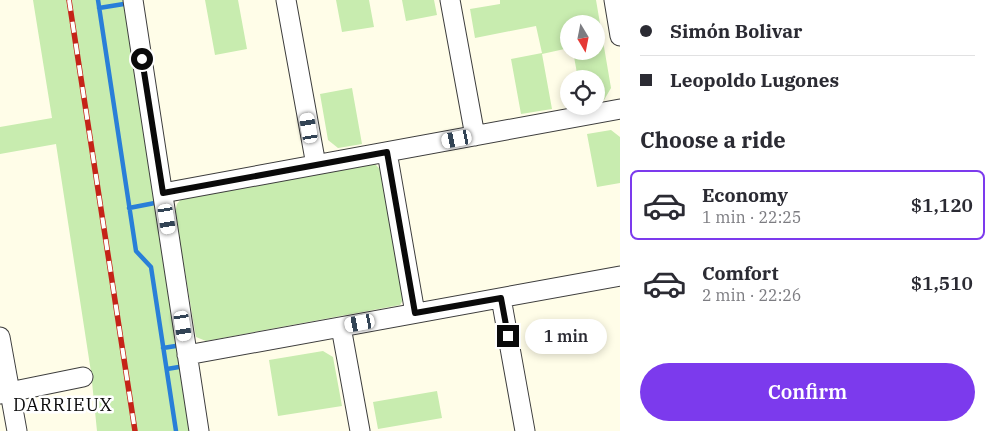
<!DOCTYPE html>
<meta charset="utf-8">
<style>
body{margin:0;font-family:"IBM Plex Serif",serif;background:#f7f7f7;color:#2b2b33;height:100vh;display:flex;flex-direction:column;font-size:19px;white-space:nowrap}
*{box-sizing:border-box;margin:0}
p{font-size:16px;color:#7c7c81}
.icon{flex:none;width:28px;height:28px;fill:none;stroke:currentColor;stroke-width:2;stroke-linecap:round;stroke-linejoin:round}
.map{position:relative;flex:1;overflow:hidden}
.sheet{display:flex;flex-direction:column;background:#fff;width:375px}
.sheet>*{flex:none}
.top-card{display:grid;align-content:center;height:110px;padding:0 20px;background:#fff}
.needle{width:32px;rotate:170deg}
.controls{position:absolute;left:560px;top:15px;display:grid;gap:10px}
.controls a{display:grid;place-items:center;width:45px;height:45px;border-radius:50%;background:#fff;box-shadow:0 2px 8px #0003;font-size:25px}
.end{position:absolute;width:22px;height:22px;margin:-11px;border:6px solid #0a0a0a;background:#fff;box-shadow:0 0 0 2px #fff}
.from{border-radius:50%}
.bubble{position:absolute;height:35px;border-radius:18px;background:#fff;box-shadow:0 2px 8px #0003;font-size:16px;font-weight:600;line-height:35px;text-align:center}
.car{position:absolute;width:15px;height:30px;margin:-15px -8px;border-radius:6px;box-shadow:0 0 4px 1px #0007;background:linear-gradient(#fff 24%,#345 0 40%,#fff 0 76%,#345 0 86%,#fff 0)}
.top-card b{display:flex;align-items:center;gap:18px;height:48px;font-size:19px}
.top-card b+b{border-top:1px solid #e1e1e2}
.top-card i{width:12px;height:12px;background:#2b2b33}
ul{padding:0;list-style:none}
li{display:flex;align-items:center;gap:15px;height:70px;margin:0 10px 8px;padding:0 10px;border:2px solid transparent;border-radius:8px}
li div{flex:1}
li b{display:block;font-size:19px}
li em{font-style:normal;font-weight:600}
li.active{border-color:#7c3aed}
li>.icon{width:45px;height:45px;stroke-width:1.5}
h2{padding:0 20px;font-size:22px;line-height:60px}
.cta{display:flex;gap:10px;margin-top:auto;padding:10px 20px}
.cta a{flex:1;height:58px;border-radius:30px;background:#7c3aed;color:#fff;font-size:20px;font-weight:600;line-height:58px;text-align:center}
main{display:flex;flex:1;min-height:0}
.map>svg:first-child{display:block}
.green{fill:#c8ecaf}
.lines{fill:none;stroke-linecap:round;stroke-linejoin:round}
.stream{stroke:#297fd8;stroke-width:4.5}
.minor-casing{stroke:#3d3d3d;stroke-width:21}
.minor{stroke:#fff;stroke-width:19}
.rail-casing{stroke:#c52318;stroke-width:5.5}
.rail{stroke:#fff;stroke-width:4;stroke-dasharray:11;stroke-linecap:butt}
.route{stroke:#0a0a0a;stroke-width:6}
.labels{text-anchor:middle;stroke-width:5;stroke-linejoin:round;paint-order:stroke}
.neighbourhood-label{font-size:18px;letter-spacing:1px;fill:#0a0a0a;stroke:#fff}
</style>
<main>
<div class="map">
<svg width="620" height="431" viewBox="0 0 620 431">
<rect width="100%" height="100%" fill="#fffde8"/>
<path class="green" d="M33 0H123L189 431H97L91 372 56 144 0 154V127L52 118Z
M205 0H238L247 49 215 55Z
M336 0H369L374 27 342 32Z
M402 0H434L437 15 406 21Z
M500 0H596L611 88 604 100 596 101V79H578L573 51H596V24H569V48L542 54 552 109 521 114 511 59 542 53 536 26 475 38 470 9 500 4Z
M352 88 362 144 338 148 328 140 320 94Z
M611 130 620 137V183L597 187 587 134Z
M368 164H375L382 171 403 300 400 305 206 341 196 337 175 213 177 204 183 197Z
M323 351 333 357 342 406 278 416 269 360Z
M437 391 442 418 378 429 373 402Z"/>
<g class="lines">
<path class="stream" d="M98 0 136 251 151 267 176 431
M99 8 130 3
M129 208 160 202
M163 348 182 345
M167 369 185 366"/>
<defs>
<path id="minor" d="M133 0 199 431
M286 0 316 165
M450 0 475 136
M614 0 620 36
M387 152 415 313
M163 193 620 109
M501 298 525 431
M341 327 360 431
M0 337 17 431
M187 355 620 276
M0 394 83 377"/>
</defs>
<use href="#minor" class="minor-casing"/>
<use href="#minor" class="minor"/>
<defs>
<path id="rail" d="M69 0 135 431"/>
</defs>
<use href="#rail" class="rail-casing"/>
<use href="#rail" class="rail"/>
</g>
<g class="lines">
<path class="route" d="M142 59 163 193 387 152 415 313 501 298 508 336"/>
</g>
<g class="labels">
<g class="neighbourhood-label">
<text x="63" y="411">DARRIEUX</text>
</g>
</g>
</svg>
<div class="controls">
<a><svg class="needle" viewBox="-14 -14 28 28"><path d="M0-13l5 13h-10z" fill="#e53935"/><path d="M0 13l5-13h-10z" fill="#7c7c81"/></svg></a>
<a><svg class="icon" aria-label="locate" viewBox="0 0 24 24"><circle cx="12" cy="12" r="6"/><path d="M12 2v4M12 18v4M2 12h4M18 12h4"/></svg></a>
</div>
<i class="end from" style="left:142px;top:59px"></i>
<i class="end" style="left:508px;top:336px"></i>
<div class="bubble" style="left:525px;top:319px;width:82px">1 min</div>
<i class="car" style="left:309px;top:128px;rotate:350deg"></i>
<i class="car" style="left:457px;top:139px;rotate:259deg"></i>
<i class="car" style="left:167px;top:219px;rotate:171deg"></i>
<i class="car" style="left:360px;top:323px;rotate:260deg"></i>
<i class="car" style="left:183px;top:326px;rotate:171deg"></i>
</div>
<section class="sheet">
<div class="top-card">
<b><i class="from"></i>Simón Bolivar</b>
<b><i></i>Leopoldo Lugones</b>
</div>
<h2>Choose a ride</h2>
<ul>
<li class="active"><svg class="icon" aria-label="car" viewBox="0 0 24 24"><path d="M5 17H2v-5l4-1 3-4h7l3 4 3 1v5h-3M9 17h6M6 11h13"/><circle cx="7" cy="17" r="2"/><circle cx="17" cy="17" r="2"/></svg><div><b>Economy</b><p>1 min · 22:25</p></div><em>$1,120</em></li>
<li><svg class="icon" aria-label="car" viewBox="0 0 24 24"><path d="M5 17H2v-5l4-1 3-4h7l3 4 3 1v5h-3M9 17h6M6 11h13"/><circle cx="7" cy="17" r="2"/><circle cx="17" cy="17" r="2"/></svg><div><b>Comfort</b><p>2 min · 22:26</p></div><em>$1,510</em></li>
</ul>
<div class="cta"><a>Confirm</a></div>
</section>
</main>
